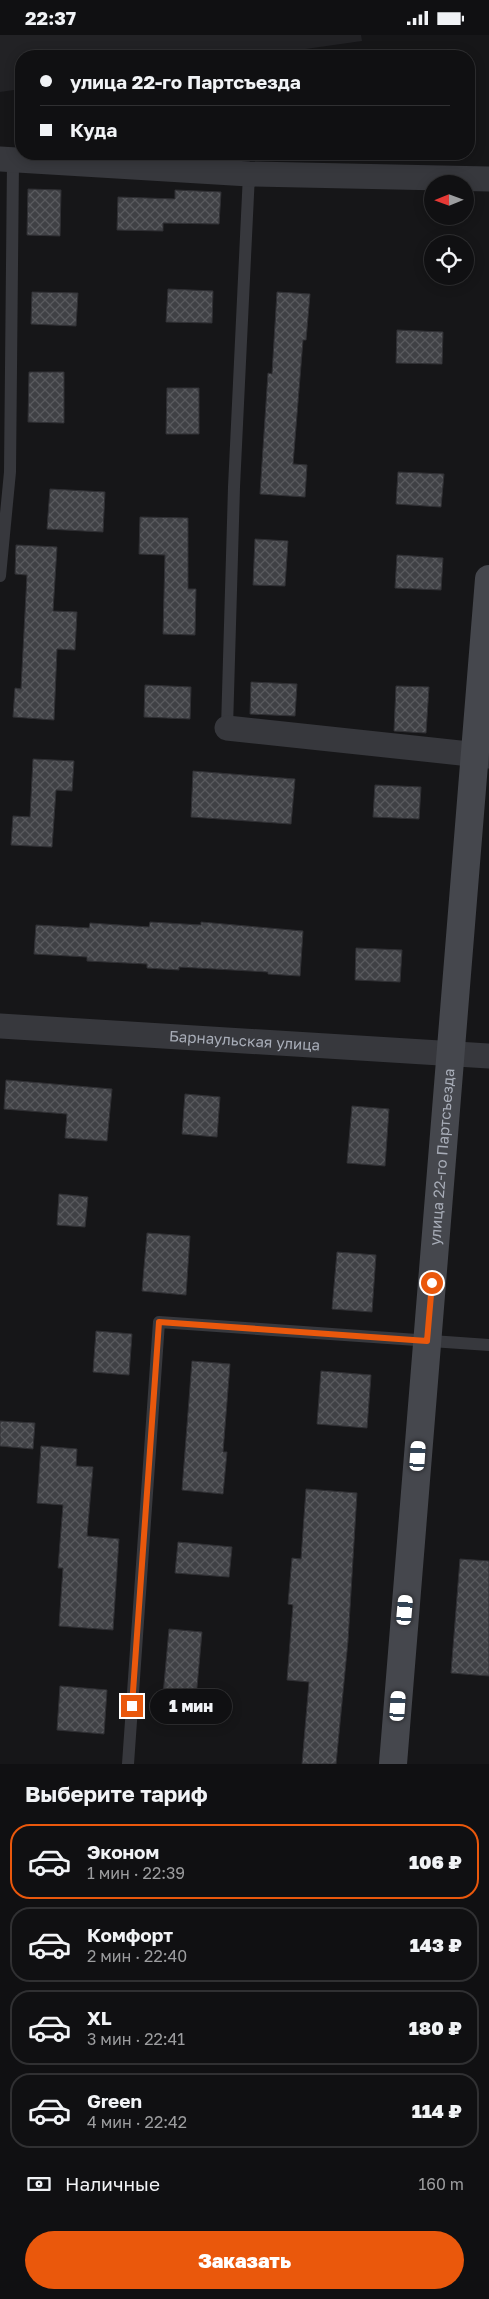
<!DOCTYPE html>
<html lang="ru">
<meta charset="utf-8">
<style>
body{margin:0;font-family:"Golos Text",sans-serif;background:#19191b;color:#f1f3f6;height:100vh;display:flex;flex-direction:column;font-size:19px;white-space:nowrap}
*{box-sizing:border-box;margin:0}
p{font-size:16px;color:#9c9d9f}
.icon{flex:none;width:28px;height:28px;fill:none;stroke:currentColor;stroke-width:2;stroke-linecap:round;stroke-linejoin:round}
.map{position:relative;height:1729px;overflow:hidden}
.drawer{display:flex;flex-direction:column;background:#101012;flex:1}
.drawer>*{flex:none}
.top-card{position:absolute;left:15px;top:15px;width:460px;height:110px;border-radius:20px;box-shadow:0 2px 12px #0003,0 0 0 1px #303032;display:grid;align-content:center;height:110px;padding:0 25px;background:#101012}
.needle{width:32px;rotate:269deg}
.fabs{position:absolute;left:424px;top:140px;display:grid;gap:10px}
.fabs a{display:grid;place-items:center;width:50px;height:50px;border-radius:50%;background:#101012;box-shadow:0 2px 12px #0003,0 0 0 1px #303032;font-size:25px}
.end{position:absolute;width:22px;height:22px;margin:-11px;border:6px solid #ea580c;background:#fff;box-shadow:0 0 0 2px #fff}
.from{border-radius:50%}
.bubble{position:absolute;height:35px;border-radius:18px;background:#101012;box-shadow:0 2px 12px #0003,0 0 0 1px #303032;font-size:16px;font-weight:800;line-height:35px;text-align:center}
.car{position:absolute;width:15px;height:30px;margin:-15px -8px;border-radius:6px;box-shadow:0 0 4px 1px #0007;background:linear-gradient(#fff 24%,#345 0 40%,#fff 0 76%,#345 0 86%,#fff 0)}
.top-card b{display:flex;align-items:center;gap:18px;height:48px;font-size:19px}
.top-card b+b{border-top:1px solid #303032}
.top-card i{width:12px;height:12px;background:#f1f3f6}
ul{padding:0;list-style:none}
li{display:flex;align-items:center;gap:15px;height:75px;margin:0 10px 8px;padding:0 15px;border:2px solid #303032;border-radius:20px}
li div{flex:1}
li b{display:block;font-size:19px}
li em{font-style:normal;font-weight:800}
li.active{border-color:#ea580c}
li>.icon{width:45px;height:45px;stroke-width:1.5}
h2{padding:0 25px;font-size:22px;line-height:60px}
.pay{display:flex;align-items:center;gap:12px;height:55px;padding:0 25px;font-size:19px}
.pay p{margin-inline-start:auto}
.button{display:flex;gap:10px;margin-top:auto;padding:10px 25px}
.button a{flex:1;height:58px;border-radius:30px;background:#ea580c;color:#fff;font-size:20px;font-weight:800;line-height:58px;text-align:center}
.status{display:flex;justify-content:space-between;align-items:center;height:35px;padding:0 25px;background:#101012;direction:ltr}
.status svg{height:14px;fill:currentColor}
.map>svg:first-child{display:block}
.built{fill:#222225}
.building{fill:url(#building-cross-hatch);stroke:#303034}
.lines{fill:none;stroke-linecap:round;stroke-linejoin:round}
.lane{stroke:#37383d;stroke-width:12}
.street{stroke:#37383d;stroke-width:25}
.secondary{stroke:#45474d;stroke-width:28}
.route{stroke:#ea580c;stroke-width:6}
.labels{text-anchor:middle;stroke-width:4.5;stroke-linejoin:round;paint-order:stroke}
.street-label{font-size:15px;fill:#a8adb8;stroke:#111113}
</style>
<div class="status"><b>22:37</b><svg viewBox="0 0 49 12"><path d="M0 12V9h3v3zM5 12V6h3v6zM10 12V3h3v9zM15 12V0h3v12zM26 1h20v11H26zM47 4h2v5h-2z"/></svg></div>
<div class="map">
<svg width="489" height="1729" viewBox="0 0 489 1729">
<defs>
<pattern id="building-cross-hatch" width="8" height="8" patternUnits="userSpaceOnUse" patternTransform="scale(1.25)"><rect width="8" height="8" fill="#404145"/><path d="M0 0l8 8M0 8l8-8" fill="none" stroke="#595a5e"/></pattern>
</defs>
<rect width="100%" height="100%" fill="#161618"/>
<path class="built" d="M0 0H361L362 6 256 21H21V54L0 57Z"/>
<path class="building" d="M28 154 61 155 60 201 27 200Z
M175 155 221 157 219 189 163 188V196L117 195 118 162 175 164Z
M168 254 213 256 212 288 166 287Z
M32 257 78 258 76 291 31 289Z
M277 257 310 259 306 305H303L293 429 307 430 305 462 260 459 268 338 272 339Z
M397 295 443 297 442 329 396 328Z
M29 337H64V388L28 387Z
M167 353H199V399H166Z
M398 437 444 439 441 472 396 469Z
M50 454 105 457 103 497 47 494Z
M140 482 188 483V554H196L195 600 163 599 165 520 139 519Z
M255 504 288 506 285 551 253 550Z
M16 510 57 512 53 576 77 577 75 615 57 614 54 685 13 682 15 653 21 654 27 540 15 539Z
M397 520 443 523 441 555 395 553Z
M251 647 297 649 295 681 250 679Z
M145 650 191 652 190 684 144 682Z
M396 651 429 652 426 698 394 696Z
M33 724 74 726 72 756 56 755 52 812 11 810 13 781 30 782Z
M193 736 295 744 291 789 191 782Z
M375 750 421 752 419 784 373 782Z
M150 887 201 890V887L303 896 300 941 268 939V937L179 932V935L147 933V929L87 926V922L34 919 36 890 89 893 90 888 149 892Z
M356 913 402 915 400 947 355 945Z
M6 1045 112 1054 107 1106 65 1103 67 1079 4 1074Z
M185 1059 220 1062 217 1102 182 1099Z
M352 1071 389 1074 385 1131 347 1128Z
M59 1159 88 1162 85 1192 57 1190Z
M147 1198 190 1201 186 1260 142 1256Z
M337 1217 376 1220 372 1277 332 1274Z
M96 1296 132 1299 129 1340 93 1337Z
M192 1326 230 1329 223 1417H227L223 1459 182 1455Z
M321 1336 371 1340 367 1393 317 1389Z
M0 1386 35 1388 33 1414 0 1411Z
M41 1411 77 1414 76 1431 93 1432 87 1501 119 1504 113 1595 59 1591 63 1533H58L63 1470 37 1468Z
M306 1454 357 1458 348 1606 336 1729H302L309 1647 287 1645 293 1570 288 1569 292 1523 301 1524Z
M178 1507 232 1512 229 1542 175 1538Z
M460 1524 489 1526V1641L451 1638Z
M169 1594 202 1597 196 1663 163 1660Z
M60 1651 107 1655 104 1699 57 1695Z"/>
<g class="lines">
<path class="lane" d="M0 541 10 437 13 126
M227 693 234 452 249 139
M128 1729 159 1287 489 1310"/>
<g class="street">
<path d="M0 124 249 139 489 144"/>
<path d="M227 693 489 721"/>
<path id="s1" d="M0 991 489 1021"/>
</g>
<path class="secondary" id="s2" d="M393 1729 489 544"/>
</g>
<g class="lines">
<path class="route" d="M132 1671 159 1287 427 1306 432 1248"/>
</g>
<g class="labels">
<g class="street-label">
<text dy="5" stroke="none"><textPath href="#s1" startOffset="245">Барнаульская улица</textPath></text>
<text dy="5" stroke="none"><textPath href="#s2" startOffset="609">улица 22-го Партсъезда</textPath></text>
</g>
</g>
</svg>
<div class="fabs">
<a><svg class="needle" viewBox="-14 -14 28 28"><path d="M0-13l5 13h-10z" fill="#e53935"/><path d="M0 13l5-13h-10z" fill="#9c9d9f"/></svg></a>
<a><svg class="icon" aria-label="locate" viewBox="0 0 24 24"><circle cx="12" cy="12" r="6"/><path d="M12 2v4M12 18v4M2 12h4M18 12h4"/></svg></a>
</div>
<i class="end from" style="left:432px;top:1248px"></i>
<i class="end" style="left:132px;top:1671px"></i>
<div class="bubble" style="left:150px;top:1654px;width:82px">1 мин</div>
<i class="car" style="left:418px;top:1421px;rotate:4deg"></i>
<i class="car" style="left:405px;top:1575px;rotate:5deg"></i>
<i class="car" style="left:398px;top:1671px;rotate:4deg"></i>
<div class="top-card">
<b><i class="from"></i>улица 22-го Партсъезда</b>
<b><i></i>Куда</b>
</div>
</div>
<section class="drawer">
<h2>Выберите тариф</h2>
<ul>
<li class="active"><svg class="icon" aria-label="car" viewBox="0 0 24 24"><path d="M5 17H2v-5l4-1 3-4h7l3 4 3 1v5h-3M9 17h6M6 11h13"/><circle cx="7" cy="17" r="2"/><circle cx="17" cy="17" r="2"/></svg><div><b>Эконом</b><p>1 мин · 22:39</p></div><em>106 ₽</em></li>
<li><svg class="icon" aria-label="car" viewBox="0 0 24 24"><path d="M5 17H2v-5l4-1 3-4h7l3 4 3 1v5h-3M9 17h6M6 11h13"/><circle cx="7" cy="17" r="2"/><circle cx="17" cy="17" r="2"/></svg><div><b>Комфорт</b><p>2 мин · 22:40</p></div><em>143 ₽</em></li>
<li><svg class="icon" aria-label="car" viewBox="0 0 24 24"><path d="M5 17H2v-5l4-1 3-4h7l3 4 3 1v5h-3M9 17h6M6 11h13"/><circle cx="7" cy="17" r="2"/><circle cx="17" cy="17" r="2"/></svg><div><b>XL</b><p>3 мин · 22:41</p></div><em>180 ₽</em></li>
<li><svg class="icon" aria-label="car" viewBox="0 0 24 24"><path d="M5 17H2v-5l4-1 3-4h7l3 4 3 1v5h-3M9 17h6M6 11h13"/><circle cx="7" cy="17" r="2"/><circle cx="17" cy="17" r="2"/></svg><div><b>Green</b><p>4 мин · 22:42</p></div><em>114 ₽</em></li>
</ul>
<div class="pay"><svg class="icon" aria-label="cash" viewBox="0 0 24 24"><path d="M3 7h18v10H3z"/><circle cx="12" cy="12" r="2"/></svg>Наличные<p>160 m</p></div>
<div class="button"><a>Заказать</a></div>
</section>
